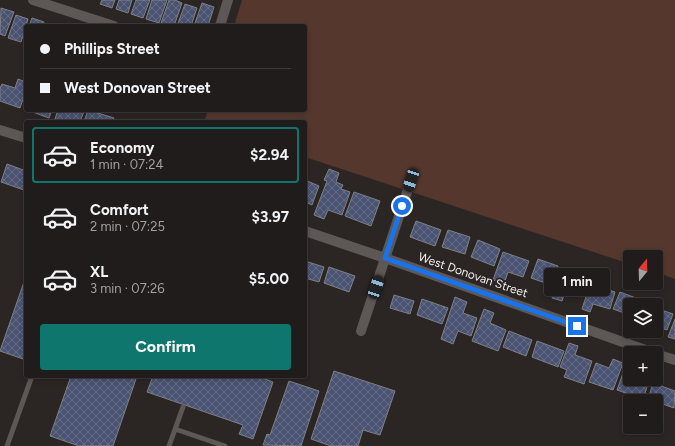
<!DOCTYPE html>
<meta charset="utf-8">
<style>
body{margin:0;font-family:Figtree,sans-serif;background:#282524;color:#f1f3f6;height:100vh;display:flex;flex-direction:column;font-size:15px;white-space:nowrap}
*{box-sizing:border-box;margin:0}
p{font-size:13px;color:#a2a1a3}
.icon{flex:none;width:22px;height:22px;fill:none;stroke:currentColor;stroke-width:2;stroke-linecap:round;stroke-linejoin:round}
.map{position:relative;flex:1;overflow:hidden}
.drawer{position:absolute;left:24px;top:120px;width:283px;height:258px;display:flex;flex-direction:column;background:#201c1b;border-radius:4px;box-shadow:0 2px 6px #0003,0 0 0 1px #3d3a3a}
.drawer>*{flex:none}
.banner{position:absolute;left:24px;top:24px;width:283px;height:88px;border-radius:4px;box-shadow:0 2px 6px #0003,0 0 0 1px #3d3a3a;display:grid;align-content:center;height:88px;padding:0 16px;background:#201c1b}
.needle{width:26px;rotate:19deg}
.buttons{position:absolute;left:623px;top:250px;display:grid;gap:8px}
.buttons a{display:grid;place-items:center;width:40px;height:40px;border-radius:4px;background:#201c1b;box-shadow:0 2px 6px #0003,0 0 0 1px #3d3a3a;font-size:20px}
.end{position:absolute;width:18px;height:18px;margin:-9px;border:5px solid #1a73e8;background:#fff;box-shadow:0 0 0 2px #fff}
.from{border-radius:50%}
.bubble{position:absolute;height:28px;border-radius:4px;background:#201c1b;box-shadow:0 2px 6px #0003,0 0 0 1px #3d3a3a;font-size:13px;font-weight:700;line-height:28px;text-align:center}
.car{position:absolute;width:12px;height:24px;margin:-12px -6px;border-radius:5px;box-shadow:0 0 3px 1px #0007;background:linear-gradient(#222 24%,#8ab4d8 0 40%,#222 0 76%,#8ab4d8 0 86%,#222 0)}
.banner b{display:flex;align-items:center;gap:14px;height:38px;font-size:15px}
.banner b+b{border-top:1px solid #3d3a3a}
.banner i{width:10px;height:10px;background:#f1f3f6}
ul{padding:7px 0 0;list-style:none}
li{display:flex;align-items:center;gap:12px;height:56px;margin:0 8px 6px;padding:0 8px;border:2px solid transparent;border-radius:4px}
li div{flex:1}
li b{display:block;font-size:15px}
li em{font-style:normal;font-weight:700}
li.on{border-color:#0f766e}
li>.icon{width:36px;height:36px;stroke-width:1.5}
.action{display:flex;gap:8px;margin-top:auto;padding:8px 16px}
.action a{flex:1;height:46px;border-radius:4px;background:#0f766e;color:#fff;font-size:16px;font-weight:700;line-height:46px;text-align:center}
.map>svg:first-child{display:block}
.green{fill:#56372e}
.building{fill:url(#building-cross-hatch);stroke:#7e8085}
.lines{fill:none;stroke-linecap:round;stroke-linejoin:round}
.lane{stroke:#5d5755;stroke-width:5}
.street{stroke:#5d5755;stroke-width:10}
.route{stroke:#1a73e8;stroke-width:5}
.labels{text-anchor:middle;stroke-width:4;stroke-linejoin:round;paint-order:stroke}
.street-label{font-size:12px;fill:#f0edec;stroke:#2b2524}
</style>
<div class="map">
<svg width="675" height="446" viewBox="0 0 675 446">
<defs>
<pattern id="building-cross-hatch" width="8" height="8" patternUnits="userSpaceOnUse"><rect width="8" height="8" fill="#4b5373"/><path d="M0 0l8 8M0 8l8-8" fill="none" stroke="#656c87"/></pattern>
</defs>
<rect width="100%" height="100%" fill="#2b2524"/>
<path class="green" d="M242 0H675V279L656 272V257H630V264L305 157V122H204L208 110H305V26H234Z"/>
<path class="building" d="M102 0H115L112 8 100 4Z
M119 0H132L128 13 116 9Z
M136 0H150L143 18 131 14Z
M152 0H167L159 23 146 19Z
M169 0H175L182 3 174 26H169L161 23Z
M202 3 214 7 208 26H194Z
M185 4 197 8 191 26H177Z
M1 8 14 12 5 36 0 34Z
M16 15 28 19 21 42 8 38Z
M32 18 44 22 43 26H29Z
M18 79 26 82V90L20 108 0 101V88L2 84 15 88Z
M27 110H52L49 118Z
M58 110H80L84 111 80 122H63L55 119Z
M88 110 114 118 112 122H84Z
M7 164 26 171V185L24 190 1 182Z
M329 169 339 173 336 182 343 185 341 189 350 192 342 215 328 210 324 219 314 215 327 181 324 180Z
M305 180 319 186 312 205 305 202Z
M354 192 380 201 371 226 345 216Z
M416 221 441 230 435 246 410 237Z
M448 230 470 237 465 254 442 247Z
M478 240 500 249 494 266 471 257Z
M503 252 529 261 523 277 508 272 504 284 493 280Z
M538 259 558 266 551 285 531 278Z
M305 261 324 267 319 282 305 278Z
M329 267 355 276 349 292 324 283Z
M560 273 587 282 582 297 565 292 562 301 552 298Z
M25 279 26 280V360L0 351Z
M590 284 615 292 610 309 593 304 590 312 582 309Z
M620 292 644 301 643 305H630V315L613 309Z
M394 295 414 301 410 314 390 308Z
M455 297 467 302 463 313 477 318 471 336 458 331 453 344 441 339Z
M422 299 448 308 442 324 417 315Z
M656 308 673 314 667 330 656 326Z
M484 309 494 313 490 323 506 330 498 351 472 341Z
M675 319V339L668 337Z
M509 331 532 340 526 356 503 347Z
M537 341 564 351 558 367 532 357Z
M569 343 578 346 575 355 592 361 584 384 564 377 567 370 560 367Z
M613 359 623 363 613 390 589 382 596 363 609 368Z
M627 362 630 363V379H641L649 381 643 399 617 390Z
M334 371 395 391 380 435 363 430 358 446H331L311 439Z
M71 376H137L113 446H79L50 436Z
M153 376H257L273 382 253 439 239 434 243 425 147 392Z
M289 381 319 391 301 446 263 445 267 434 270 435Z
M653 383 675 391 674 408 648 399Z"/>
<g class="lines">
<path class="lane" d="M175 429 225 446
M7 446 32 376
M169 446 183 407"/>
<path class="street" d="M33 0 114 26
M220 26 228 0
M0 130 26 138
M305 231 385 258 654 353
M361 331 411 180
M656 354 675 360"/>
</g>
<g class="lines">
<path class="route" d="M402 206 385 258 577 326"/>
</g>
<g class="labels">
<g class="street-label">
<text transform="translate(473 275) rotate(19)" y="4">West Donovan Street</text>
</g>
</g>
</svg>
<div class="buttons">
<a><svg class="needle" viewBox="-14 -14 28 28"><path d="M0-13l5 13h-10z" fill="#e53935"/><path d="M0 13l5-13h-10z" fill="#a2a1a3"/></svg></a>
<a><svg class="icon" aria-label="layers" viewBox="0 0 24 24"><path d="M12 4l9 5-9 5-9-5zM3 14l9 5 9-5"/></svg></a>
<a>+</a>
<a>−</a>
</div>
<i class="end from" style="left:402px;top:206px"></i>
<i class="end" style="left:577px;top:326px"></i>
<div class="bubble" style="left:544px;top:268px;width:66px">1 min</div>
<i class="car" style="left:411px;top:180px;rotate:198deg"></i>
<i class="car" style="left:376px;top:287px;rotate:18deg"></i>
<div class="banner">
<b><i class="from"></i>Phillips Street</b>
<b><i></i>West Donovan Street</b>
</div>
<section class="drawer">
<ul>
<li class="on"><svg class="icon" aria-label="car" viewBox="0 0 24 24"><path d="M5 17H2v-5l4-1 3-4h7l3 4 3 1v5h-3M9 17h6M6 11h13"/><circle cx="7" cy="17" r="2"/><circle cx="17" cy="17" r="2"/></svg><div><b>Economy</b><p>1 min · 07:24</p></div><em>$2.94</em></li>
<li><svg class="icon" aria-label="car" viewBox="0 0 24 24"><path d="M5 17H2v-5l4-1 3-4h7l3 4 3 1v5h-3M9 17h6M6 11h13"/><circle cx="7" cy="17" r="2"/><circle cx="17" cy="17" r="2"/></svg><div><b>Comfort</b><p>2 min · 07:25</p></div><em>$3.97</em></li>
<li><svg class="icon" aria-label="car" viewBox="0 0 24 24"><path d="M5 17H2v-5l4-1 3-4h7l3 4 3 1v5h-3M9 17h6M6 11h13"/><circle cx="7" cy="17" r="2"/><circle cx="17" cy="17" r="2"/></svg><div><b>XL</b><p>3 min · 07:26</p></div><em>$5.00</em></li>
</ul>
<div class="action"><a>Confirm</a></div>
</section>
</div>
